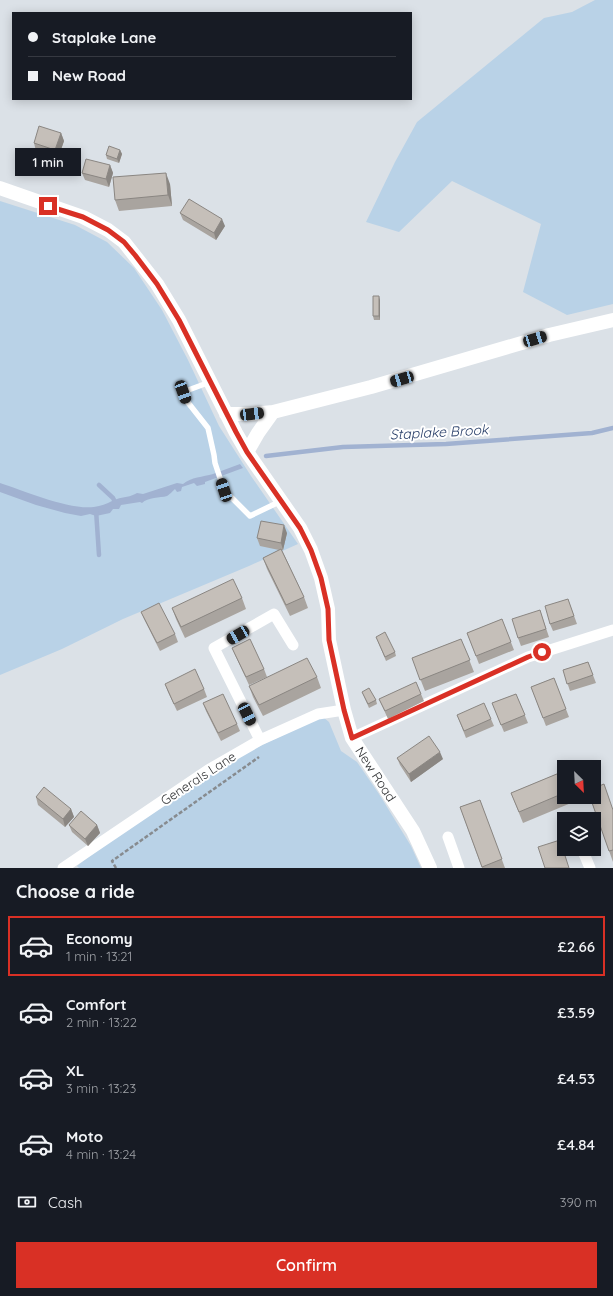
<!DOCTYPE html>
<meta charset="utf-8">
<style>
body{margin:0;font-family:Quicksand,sans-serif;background:#20242c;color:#f1f3f6;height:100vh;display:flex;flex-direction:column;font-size:15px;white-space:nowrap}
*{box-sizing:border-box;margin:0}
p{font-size:13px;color:#9ea1a6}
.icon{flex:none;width:22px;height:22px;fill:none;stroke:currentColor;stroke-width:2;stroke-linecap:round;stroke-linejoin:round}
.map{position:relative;height:868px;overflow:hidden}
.drawer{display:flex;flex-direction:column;background:#171b24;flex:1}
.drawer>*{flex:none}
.top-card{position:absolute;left:12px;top:12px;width:400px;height:88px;border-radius:0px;box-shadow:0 2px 10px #0003;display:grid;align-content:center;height:88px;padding:0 16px;background:#171b24}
.needle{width:26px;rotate:156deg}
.buttons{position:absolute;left:557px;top:760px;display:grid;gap:8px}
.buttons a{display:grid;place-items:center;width:44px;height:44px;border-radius:0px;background:#171b24;box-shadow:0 2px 10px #0003;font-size:20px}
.end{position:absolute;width:18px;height:18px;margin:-9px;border:5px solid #d93025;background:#fff;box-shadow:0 0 0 2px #fff}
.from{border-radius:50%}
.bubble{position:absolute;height:28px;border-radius:0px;background:#171b24;box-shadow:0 2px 10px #0003;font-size:13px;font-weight:600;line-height:28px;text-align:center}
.car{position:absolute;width:12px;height:24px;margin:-12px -6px;border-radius:5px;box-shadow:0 0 3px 1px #0007;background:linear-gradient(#222 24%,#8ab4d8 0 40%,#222 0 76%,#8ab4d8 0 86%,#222 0)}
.top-card b{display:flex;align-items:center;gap:14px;height:38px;font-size:15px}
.top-card b+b{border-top:1px solid #363941}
.top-card i{width:10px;height:10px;background:#f1f3f6}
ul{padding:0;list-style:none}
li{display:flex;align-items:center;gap:12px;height:60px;margin:0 8px 6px;padding:0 8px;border:2px solid transparent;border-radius:0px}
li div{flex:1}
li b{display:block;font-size:15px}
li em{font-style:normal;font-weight:600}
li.current{border-color:#d93025}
li>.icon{width:36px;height:36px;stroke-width:1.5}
h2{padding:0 16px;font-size:18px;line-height:48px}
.pay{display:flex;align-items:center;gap:10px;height:44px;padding:0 16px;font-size:15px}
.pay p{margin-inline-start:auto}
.primary-button{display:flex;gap:8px;margin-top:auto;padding:8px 16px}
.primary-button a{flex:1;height:46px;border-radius:0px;background:#d93025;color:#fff;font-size:16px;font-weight:600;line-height:46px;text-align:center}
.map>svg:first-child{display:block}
.green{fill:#b9d2e7}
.water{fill:#a1b2d1}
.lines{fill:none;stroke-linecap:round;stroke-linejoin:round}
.stream{stroke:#a1b2d1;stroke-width:4.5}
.path{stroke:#878b8f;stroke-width:2.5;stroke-dasharray:4 2;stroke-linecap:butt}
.service{stroke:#fff;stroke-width:5.5}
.minor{stroke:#fff;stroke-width:11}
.tertiary{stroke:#fff;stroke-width:14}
.wall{fill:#a9a49f}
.shaded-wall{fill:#8a8682}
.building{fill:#c5bfb9;stroke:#8a8682}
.route{stroke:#d93025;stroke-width:5}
.labels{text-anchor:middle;stroke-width:4;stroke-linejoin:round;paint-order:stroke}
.street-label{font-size:13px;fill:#333537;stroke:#fff}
.water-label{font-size:14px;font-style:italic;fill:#293f69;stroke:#fff}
</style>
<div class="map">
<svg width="613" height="868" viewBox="0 0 613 868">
<rect width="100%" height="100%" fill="#dbe1e7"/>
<path class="green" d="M595 0H613V304L567 315 523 292 541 224 452 181 399 232 366 222 395 162 417 122 544 18 572 12Z
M0 201 75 225 107 242 134 268 162 310 188 360 219 426 251 476 298 544 249 566 123 619 62 649 0 675Z
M323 717 329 722 341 751 357 762 379 794 411 846 421 868H79L77 866C119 833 160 801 206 775 243 753 283 735 323 717Z"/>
<path class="water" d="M240 464 243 468 205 482V484L197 486 194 483 182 487 181 491 177 492 175 489C173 491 169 495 167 496 160 498 148 497 142 503L140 502 121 505 119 509H113L110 513 96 516 90 514 81 516 65 513 36 505 0 492V483C25 491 75 513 99 506 105 505 111 501 117 499 123 497 131 497 137 493L143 494 177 483 183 484C191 477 203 477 213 474 222 471 231 467 240 464Z"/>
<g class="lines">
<path class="stream" d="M266 456 343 447 446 444 592 433 613 428
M99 485 113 498 116 504
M96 510 99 555"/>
<path class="path" d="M116 868 112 861 259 757"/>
<path class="service" d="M210 382 183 392 186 400 208 428 214 455 215 463 224 490 250 516 281 501"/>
<path class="minor" d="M352 738 528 657 613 630
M260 740 214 648 274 614 293 645
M448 837 459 868
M582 849 590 868
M63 868 208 770 260 740 318 714 344 710"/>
<path class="tertiary" d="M0 188 83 217 108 230 124 242 157 284 179 320 236 433 247 452 300 528 311 550 321 578 328 609 329 640 344 710 352 738 413 831 430 868
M226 414H251L273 412
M247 452 258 433 273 412 371 387 549 335 613 320"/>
</g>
<path class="wall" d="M61 133 64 141 58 158 36 151 34 143Z
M120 150 122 154 119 163 107 159 106 155Z
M110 165 113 173 109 187 85 180 82 173Z
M170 184 172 206 119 211 115 200Z
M180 213 225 226 216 240 183 220Z
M380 300V320H374L373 316Z
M287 533 283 550H282L304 597 308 608 290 616 267 569 263 558 279 550 260 546 257 538Z
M242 598 246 609 185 638 176 619 172 608Z
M568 599 577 624 553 631 550 624Z
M540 610 549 637 521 646 518 638Z
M141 612 175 634 178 642 160 651 144 619Z
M502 619 514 650 479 664 467 633Z
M376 637 395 652 396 656 386 661Z
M461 639 474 672 425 691 412 658Z
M232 648 264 669 267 677 249 685 235 655Z
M588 662 596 683 570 691 563 670Z
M317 677 321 688 263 716 253 697 249 686Z
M554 678 569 717 546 726 531 687Z
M165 684 204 689 207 697 177 711 168 692Z
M362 692 376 700 377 704 369 708Z
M421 694 424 701 388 719 379 699Z
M516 694 528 723 504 732 492 703Z
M203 703 237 724 240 731 221 741 206 711Z
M457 715 491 719 494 726 466 738Z
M397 758 443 759 411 782 400 765Z
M564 771V797H582L583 798 523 823 511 793Z
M36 797 71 809 74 817 65 827 38 805Z
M590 797 613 810V862Z
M480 800 505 868H482L460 807Z
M69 825H97L100 833 88 846 72 832Z"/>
<path class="shaded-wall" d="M61 133 64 141 58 158 55 150Z
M120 150 122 154 119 163 117 159Z
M110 165 113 173 109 187 106 179Z
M166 173 170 184 172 206 168 195Z
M222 219 225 226 216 240 214 233Z
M379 296 380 300V320L379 316Z
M284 525 287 533 283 550 281 543Z
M440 752 443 759 411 782 409 774Z
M71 809 74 817 65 827 63 819Z
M97 825 100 833 88 846 85 839Z"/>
<path class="building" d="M39 126 61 133 55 150 34 143Z
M109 146 120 150 117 159 106 155Z
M86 159 110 165 106 179 82 173Z
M166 173 168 195 115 200 113 177Z
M189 199 222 219 214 233 180 213Z
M373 296H379V316H373Z
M261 521 284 525 281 543 257 538Z
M281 549 304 597 286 605 263 558Z
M233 579 242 598 181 627 172 608Z
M568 599 574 616 550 624 545 606Z
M159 603 175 634 157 643 141 612Z
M540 610 546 629 518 638 512 619Z
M502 619 511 642 476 656 467 633Z
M385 632 395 652 385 657 376 637Z
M250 639 264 669 246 677 232 648Z
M461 639 470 660 420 680 412 658Z
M307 658 317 677 259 705 249 686Z
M588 662 593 675 567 684 563 670Z
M195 669 204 689 174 704 165 684Z
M554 678 566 709 543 718 531 687Z
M416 682 421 694 385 711 379 699Z
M369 688 376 700 368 704 362 692Z
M223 694 237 724 218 733 203 703Z
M516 694 525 715 501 725 492 703Z
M484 703 491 719 464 731 457 715Z
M429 736 440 752 409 774 397 758Z
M564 771V793L519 812 511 793Z
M604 784 613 810V850L609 851 590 797H594V788Z
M44 787 71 809 63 819 36 797Z
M480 800 502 859 482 867 460 807Z
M81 811 97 825 85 839 69 825Z
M560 840 569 868H545L538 847Z"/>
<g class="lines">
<path class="route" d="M48 206 83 217 108 230 124 242 135 255 157 284 179 320 236 432 247 452 300 528 311 550 321 578 328 609 329 640 344 710 352 738 528 657 542 652"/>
</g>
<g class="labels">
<g class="street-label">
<text transform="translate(376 774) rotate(57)" y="5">New Road</text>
<text transform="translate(198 778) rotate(-33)" y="5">Generals Lane</text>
</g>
<g class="water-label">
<text transform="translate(439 432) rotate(-3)" y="5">Staplake Brook</text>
</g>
</g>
</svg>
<div class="buttons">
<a><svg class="needle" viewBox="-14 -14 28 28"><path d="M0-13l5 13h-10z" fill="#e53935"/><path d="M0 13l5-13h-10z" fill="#9ea1a6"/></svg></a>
<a><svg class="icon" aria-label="layers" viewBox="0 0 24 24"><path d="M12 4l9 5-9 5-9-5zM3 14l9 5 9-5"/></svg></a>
</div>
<i class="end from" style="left:542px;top:652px"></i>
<i class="end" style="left:48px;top:206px"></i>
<div class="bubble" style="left:15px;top:148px;width:66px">1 min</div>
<i class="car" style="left:535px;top:339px;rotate:73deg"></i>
<i class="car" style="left:402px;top:379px;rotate:254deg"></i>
<i class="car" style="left:183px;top:392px;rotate:160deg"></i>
<i class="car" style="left:252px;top:414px;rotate:83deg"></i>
<i class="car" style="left:224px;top:490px;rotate:342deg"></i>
<i class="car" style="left:238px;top:635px;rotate:240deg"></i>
<i class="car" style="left:247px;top:714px;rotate:154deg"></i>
<div class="top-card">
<b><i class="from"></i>Staplake Lane</b>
<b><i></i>New Road</b>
</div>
</div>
<section class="drawer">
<h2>Choose a ride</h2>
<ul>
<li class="current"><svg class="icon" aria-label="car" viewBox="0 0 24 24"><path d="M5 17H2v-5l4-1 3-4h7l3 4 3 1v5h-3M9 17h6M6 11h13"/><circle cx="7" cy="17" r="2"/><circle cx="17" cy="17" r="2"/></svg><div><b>Economy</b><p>1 min · 13:21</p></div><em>£2.66</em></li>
<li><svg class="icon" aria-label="car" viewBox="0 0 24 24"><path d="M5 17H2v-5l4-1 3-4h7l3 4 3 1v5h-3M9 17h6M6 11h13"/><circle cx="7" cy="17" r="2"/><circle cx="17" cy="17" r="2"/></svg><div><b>Comfort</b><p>2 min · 13:22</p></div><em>£3.59</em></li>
<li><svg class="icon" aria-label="car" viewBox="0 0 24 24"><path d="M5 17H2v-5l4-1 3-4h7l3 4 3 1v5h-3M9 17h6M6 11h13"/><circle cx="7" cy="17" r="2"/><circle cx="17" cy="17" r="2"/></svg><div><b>XL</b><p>3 min · 13:23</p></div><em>£4.53</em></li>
<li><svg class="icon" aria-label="car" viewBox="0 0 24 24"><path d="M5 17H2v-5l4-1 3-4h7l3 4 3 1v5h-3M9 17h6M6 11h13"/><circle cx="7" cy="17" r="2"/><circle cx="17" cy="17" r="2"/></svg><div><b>Moto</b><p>4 min · 13:24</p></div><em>£4.84</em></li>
</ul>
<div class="pay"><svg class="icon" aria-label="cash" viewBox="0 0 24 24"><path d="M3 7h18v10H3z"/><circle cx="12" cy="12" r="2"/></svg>Cash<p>390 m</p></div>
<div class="primary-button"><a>Confirm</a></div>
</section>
